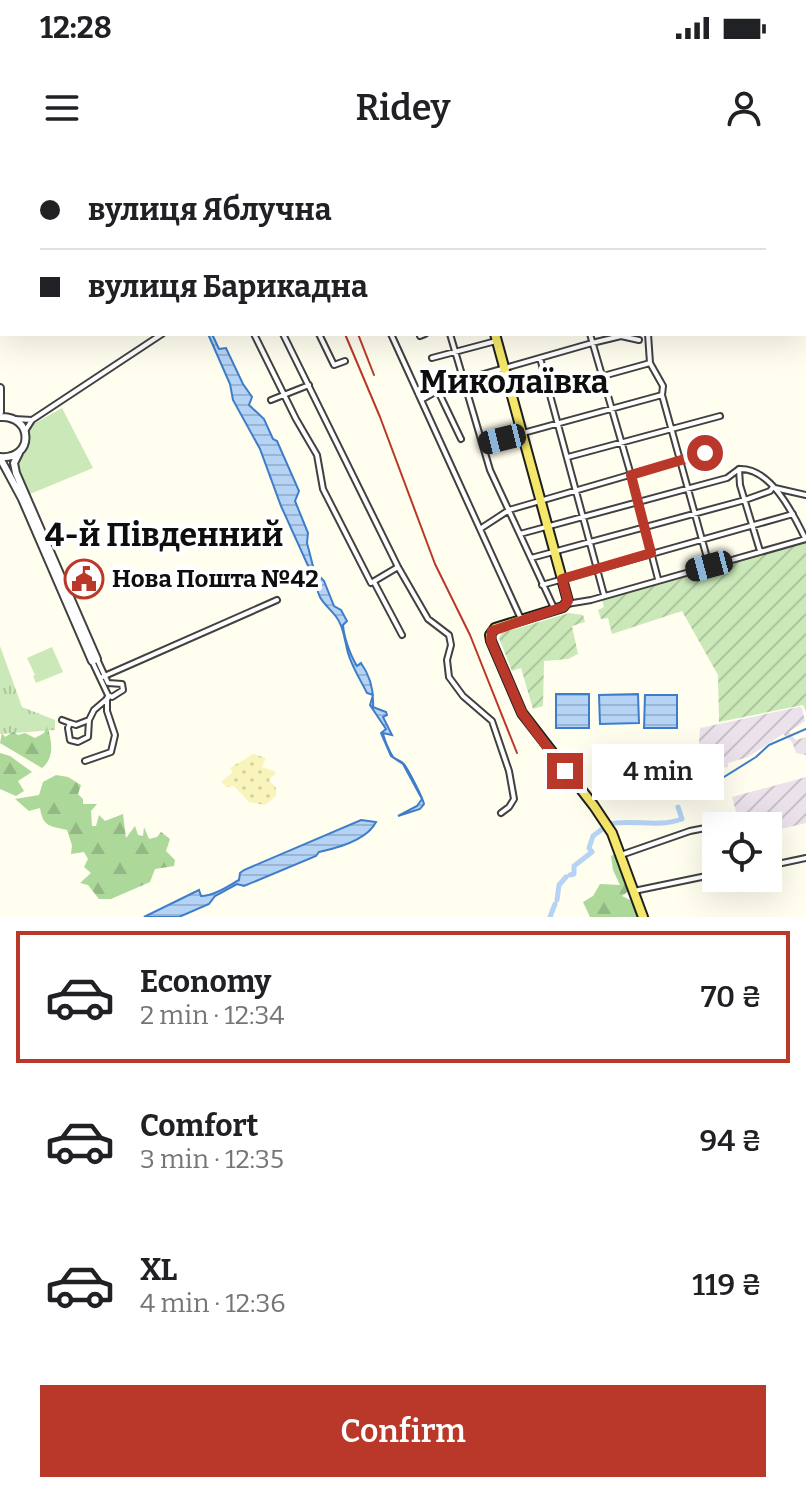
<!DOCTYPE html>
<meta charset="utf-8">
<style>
body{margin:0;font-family:Bitter,serif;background:#f6f6f6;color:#202124;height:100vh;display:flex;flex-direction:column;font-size:30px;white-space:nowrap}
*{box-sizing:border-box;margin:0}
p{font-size:26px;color:#757577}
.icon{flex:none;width:44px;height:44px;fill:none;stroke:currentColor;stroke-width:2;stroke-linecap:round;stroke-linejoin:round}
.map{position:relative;height:757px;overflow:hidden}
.details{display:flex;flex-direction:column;background:#fff;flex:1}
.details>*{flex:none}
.hud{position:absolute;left:0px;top:0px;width:806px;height:176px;box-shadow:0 8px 32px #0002;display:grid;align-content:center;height:176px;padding:0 40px;background:#fff}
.buttons{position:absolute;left:702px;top:652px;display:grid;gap:16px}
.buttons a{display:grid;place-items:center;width:80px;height:80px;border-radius:0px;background:#fff;box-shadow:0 8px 32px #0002;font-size:40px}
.end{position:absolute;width:36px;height:36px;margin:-18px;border:10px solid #ba3829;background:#fff;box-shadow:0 0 0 4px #fff}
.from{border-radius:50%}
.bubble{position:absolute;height:56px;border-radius:0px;background:#fff;box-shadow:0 8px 32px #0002;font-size:26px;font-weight:600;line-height:56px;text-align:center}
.car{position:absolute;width:24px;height:48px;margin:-24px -12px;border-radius:10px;box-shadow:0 0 6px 2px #0007;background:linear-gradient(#222 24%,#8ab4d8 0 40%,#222 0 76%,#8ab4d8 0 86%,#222 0)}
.hud b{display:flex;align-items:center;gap:28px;height:76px;font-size:30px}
.hud b+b{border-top:2px solid #e0e0e0}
.hud i{width:20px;height:20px;background:#202124}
ul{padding:14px 0 0;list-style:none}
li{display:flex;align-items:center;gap:24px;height:132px;margin:0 16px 12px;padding:0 24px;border:4px solid transparent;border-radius:0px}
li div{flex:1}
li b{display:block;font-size:30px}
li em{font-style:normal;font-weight:600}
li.current{border-color:#ba3829}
li>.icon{width:72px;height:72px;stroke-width:1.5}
.button{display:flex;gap:16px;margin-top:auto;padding:16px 40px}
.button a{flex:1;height:92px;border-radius:0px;background:#ba3829;color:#fff;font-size:32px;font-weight:600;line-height:92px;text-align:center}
.status{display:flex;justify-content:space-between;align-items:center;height:56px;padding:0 40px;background:#fff;direction:ltr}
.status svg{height:22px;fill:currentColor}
header{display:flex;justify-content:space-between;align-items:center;height:104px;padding:0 40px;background:#fff;font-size:36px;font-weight:600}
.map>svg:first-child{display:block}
.industrial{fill:url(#industrial-furrows)}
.grass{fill:url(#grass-tufts)}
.forest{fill:url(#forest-firs)}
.sand{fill:url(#sand-dots)}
.park{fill:#cbe8b9}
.garden{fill:url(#garden-furrows)}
.water{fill:url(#water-rules);stroke:#3e7dca;stroke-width:2}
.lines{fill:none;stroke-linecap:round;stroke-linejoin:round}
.stream{stroke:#3e7dca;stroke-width:2}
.river{stroke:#b5d3f5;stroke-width:5}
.minor-casing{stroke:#414141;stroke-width:8}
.tertiary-casing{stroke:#414141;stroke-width:10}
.primary-casing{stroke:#1f1f1f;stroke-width:12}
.minor{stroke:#fff;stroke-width:4}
.tertiary{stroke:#fff;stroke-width:6}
.primary{stroke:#f5e769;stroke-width:8}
.rail{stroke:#ba3829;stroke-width:2}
.route{stroke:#ba3829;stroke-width:10}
.labels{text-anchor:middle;stroke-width:8;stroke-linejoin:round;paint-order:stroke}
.poi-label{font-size:24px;font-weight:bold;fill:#0e0e0e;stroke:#fff;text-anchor:start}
.district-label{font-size:32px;font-weight:bold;fill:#0e0e0e;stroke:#fff}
</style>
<div class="status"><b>12:28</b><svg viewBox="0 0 49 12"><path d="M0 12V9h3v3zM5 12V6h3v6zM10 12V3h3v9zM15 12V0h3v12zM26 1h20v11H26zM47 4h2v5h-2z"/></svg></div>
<header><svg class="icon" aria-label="menu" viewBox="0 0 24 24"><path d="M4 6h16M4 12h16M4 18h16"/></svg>Ridey<svg class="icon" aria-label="person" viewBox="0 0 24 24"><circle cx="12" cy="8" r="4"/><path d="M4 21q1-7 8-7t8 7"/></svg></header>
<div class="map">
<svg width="806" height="757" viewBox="0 0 806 757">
<defs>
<pattern id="industrial-furrows" width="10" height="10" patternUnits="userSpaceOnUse" patternTransform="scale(2)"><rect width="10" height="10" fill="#ece2ec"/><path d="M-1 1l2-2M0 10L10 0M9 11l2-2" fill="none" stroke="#c9c1c9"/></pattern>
<pattern id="grass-tufts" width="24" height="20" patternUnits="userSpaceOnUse" patternTransform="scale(2)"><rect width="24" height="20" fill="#cbe8b9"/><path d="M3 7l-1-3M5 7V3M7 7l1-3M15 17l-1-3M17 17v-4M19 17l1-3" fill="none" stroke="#adc69e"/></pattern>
<pattern id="forest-firs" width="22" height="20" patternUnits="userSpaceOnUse" patternTransform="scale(2)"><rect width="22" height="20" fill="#acd899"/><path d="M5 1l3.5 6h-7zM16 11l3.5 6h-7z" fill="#93b883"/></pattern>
<pattern id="sand-dots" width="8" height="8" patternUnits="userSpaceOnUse" patternTransform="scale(2)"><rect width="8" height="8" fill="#f9f4bc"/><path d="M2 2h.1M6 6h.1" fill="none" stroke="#d4d0a0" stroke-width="1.8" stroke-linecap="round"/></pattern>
<pattern id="garden-furrows" width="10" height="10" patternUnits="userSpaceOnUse" patternTransform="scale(2)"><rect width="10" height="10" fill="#cbe8b9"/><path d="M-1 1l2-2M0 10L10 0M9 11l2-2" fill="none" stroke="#adc69e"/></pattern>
<pattern id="water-rules" width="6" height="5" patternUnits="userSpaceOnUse" patternTransform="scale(2)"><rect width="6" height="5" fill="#b5d3f5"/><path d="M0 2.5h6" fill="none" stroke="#9ab4d1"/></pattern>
</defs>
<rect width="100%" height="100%" fill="#fffeef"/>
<path class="industrial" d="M799 547 802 548 805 561 789 572 796 580 806 577V595L796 593 792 582 783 574 748 597 728 603V607L701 612 698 600 700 568Z
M806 617V663L768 672V666H740L732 637Z"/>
<path class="grass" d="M0 486 22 547 55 560V570L0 574Z"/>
<path class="forest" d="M47 566C52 580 55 598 42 608L0 583 2 573 5 577 13 572 18 575 25 573 35 578 44 573Z
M0 593 10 596 32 612 18 621 24 631 16 636 0 629Z
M56 615 68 617 81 625 78 634 83 639V644H97L91 651 92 666H96L99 655 105 661 123 654 126 678 135 666 138 675 143 676 144 667 149 679 157 677 161 672 170 679 166 691 175 700 174 706 155 709 150 722 111 739H99L88 725 80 723 91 713 84 707 88 699 84 692 71 694 72 685 67 670C50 666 43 667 40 648L29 651 15 639 39 635 43 622Z
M617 693 630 730 622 736 634 742 639 757H590L583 742 593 736 600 724 620 725 613 710 611 696Z"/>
<path class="sand" d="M253 594 266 598 262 607 274 611 275 614 269 620 276 628V636L265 645 249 642 234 626 227 627 221 622 233 612 230 608Z"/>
<path class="park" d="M62 248 93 308 30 334 16 307 27 284 30 266Z
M52 487 63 512 36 523 33 516 35 515 27 498Z"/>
<path class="garden" d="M806 382V552L803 545 719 562 718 515 682 451 612 474 608 458 601 459 598 450 604 447 601 437Z
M569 453 583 455 585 462 572 466 578 494 568 499 544 501 543 546 533 549 521 508 512 511 499 478 502 473Z"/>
<path class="water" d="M208 174H212L219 189 226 188 243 224 252 237 249 245 264 259 273 279 277 281 299 331 295 341 308 373 307 383 314 410 324 421 334 446 341 450 347 461 343 465C344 477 350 495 357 506L361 503C371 517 374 531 373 547L386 552 387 555 383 557 392 575 383 573C384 579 389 591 393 597 396 600 401 600 404 604 408 609 423 638 424 644L420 649 398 656 417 646 422 639 403 604 391 596 381 573 386 569 370 545 373 535 367 533C361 521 352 507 348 493 345 483 344 467 337 458 329 446 314 439 318 421L314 419 281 346 260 289 233 240 230 224Z
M556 534H589V568H556Z
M638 534 639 563 600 564 599 535Z
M645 535H677V568H644Z
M361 660 376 662C367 680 338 688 319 692L316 696 244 726 237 724 215 736 209 744 179 757H144L199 730 201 736C214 736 228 726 239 720L240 713 244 710Z"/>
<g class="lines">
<path class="stream" d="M708 627 756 597 769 585 806 569"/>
<path class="river" d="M609 664C632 659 658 668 682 659L678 647
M570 715 574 714V706L592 692 589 688 593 676 605 667
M557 740 559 725 566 717
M550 757 555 744"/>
<defs>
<path id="minor" d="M161 0 162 2
M232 0V2
M329 0 330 2
M369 0 370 2
M401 0V2
M485 0V2
M540 0V2
M529 2 536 0
M254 174 296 259 317 295 323 329 371 423 398 407
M283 174 398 407 428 459 449 475 451 485 447 500 449 517 463 536 492 561 509 611 514 639 509 647 501 653
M319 174 334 205 345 201
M391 174 521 459
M450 174 490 310 554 448
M590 174 631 315 658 419
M648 174 650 203 663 226 662 235 709 405
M420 176 425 174
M432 198 496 181
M540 198 604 435
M438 231 461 279
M549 231 650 203
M271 240 309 225
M421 240 449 224 592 183 621 176 639 180
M14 259 32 260
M25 271 32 260 162 174
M483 284 662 235
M568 297 720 256
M739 309C770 307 793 353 805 378
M739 309 740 325 760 391
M775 328 806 335
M480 369 509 350 705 293
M520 374 727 318 739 309
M531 398 745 340 770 331 773 327
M374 422 402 475
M542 425 793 354
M567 444 591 440 806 379
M92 501 108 535 112 537 123 530 122 524 108 523 97 499
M100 518 277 440
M62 560 70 563 68 568 70 580 78 582 88 577 89 560 76 565 70 563
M89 560 94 550 108 538
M85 601 111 592 115 575 107 551V538
M621 695 690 671 731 663 737 666
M768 706 806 698
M634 731 716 714"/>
<path id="tertiary" d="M201 0 202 2
M687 2V0
M804 123 806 124
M804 129 806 130
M0 228V252
M0 257C34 255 34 300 0 297
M0 298 22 339 92 501 97 499 16 313 14 303 19 293"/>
<path id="primary" d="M109 0 110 2
M445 0 446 2
M407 2 410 0
M495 174 568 441 563 447 495 468 490 475 491 481 522 553 594 646 612 673 643 757"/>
</defs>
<use href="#minor" class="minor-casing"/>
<use href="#tertiary" class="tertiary-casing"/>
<use href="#primary" class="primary-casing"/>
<use href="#minor" class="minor"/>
<use href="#tertiary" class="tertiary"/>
<use href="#primary" class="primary"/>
<path class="rail" d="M269 0V2
M299 0 300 2
M345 174 380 257 435 404 470 475 517 593
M358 174 374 215"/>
</g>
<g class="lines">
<path class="route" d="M565 611 522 553 491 481 492 471 563 447 568 441 562 419 651 393 631 315 705 293"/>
</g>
<defs>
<symbol id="civic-ring" viewBox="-11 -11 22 22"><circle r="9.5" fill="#fff" stroke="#ba3829" stroke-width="1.5"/><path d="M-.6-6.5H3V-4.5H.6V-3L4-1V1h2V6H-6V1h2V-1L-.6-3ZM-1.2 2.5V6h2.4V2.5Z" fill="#ba3829"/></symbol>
</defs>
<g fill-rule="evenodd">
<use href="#civic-ring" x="62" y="397" width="44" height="44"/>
</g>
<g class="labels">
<g class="poi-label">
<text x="112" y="427">Нова Пошта №42</text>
</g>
<g class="district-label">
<text x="514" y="233">Миколаївка</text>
<text x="164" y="386">4-й Південний</text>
</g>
</g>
</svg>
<div class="buttons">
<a><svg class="icon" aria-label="locate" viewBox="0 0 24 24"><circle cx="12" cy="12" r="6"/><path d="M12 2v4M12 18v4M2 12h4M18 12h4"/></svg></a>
</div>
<i class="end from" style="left:705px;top:293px"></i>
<i class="end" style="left:565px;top:611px"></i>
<div class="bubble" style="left:592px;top:584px;width:132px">4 min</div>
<i class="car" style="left:502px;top:279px;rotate:256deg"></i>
<i class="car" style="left:709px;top:406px;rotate:255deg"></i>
<div class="hud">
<b><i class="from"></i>вулиця Яблучна</b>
<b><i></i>вулиця Барикадна</b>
</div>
</div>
<section class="details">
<ul>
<li class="current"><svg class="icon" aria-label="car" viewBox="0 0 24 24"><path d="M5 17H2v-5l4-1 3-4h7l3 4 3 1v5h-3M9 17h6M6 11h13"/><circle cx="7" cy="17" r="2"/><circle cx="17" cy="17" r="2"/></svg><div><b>Economy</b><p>2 min · 12:34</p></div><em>70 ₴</em></li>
<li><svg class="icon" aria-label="car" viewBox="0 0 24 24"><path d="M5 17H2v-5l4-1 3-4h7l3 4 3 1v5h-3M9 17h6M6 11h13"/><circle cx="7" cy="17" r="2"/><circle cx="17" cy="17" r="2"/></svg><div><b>Comfort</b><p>3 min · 12:35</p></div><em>94 ₴</em></li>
<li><svg class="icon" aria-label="car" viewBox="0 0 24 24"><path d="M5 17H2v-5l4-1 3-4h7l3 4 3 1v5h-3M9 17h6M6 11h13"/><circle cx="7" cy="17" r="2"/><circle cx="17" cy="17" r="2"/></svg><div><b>XL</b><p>4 min · 12:36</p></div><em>119 ₴</em></li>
</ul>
<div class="button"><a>Confirm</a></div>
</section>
